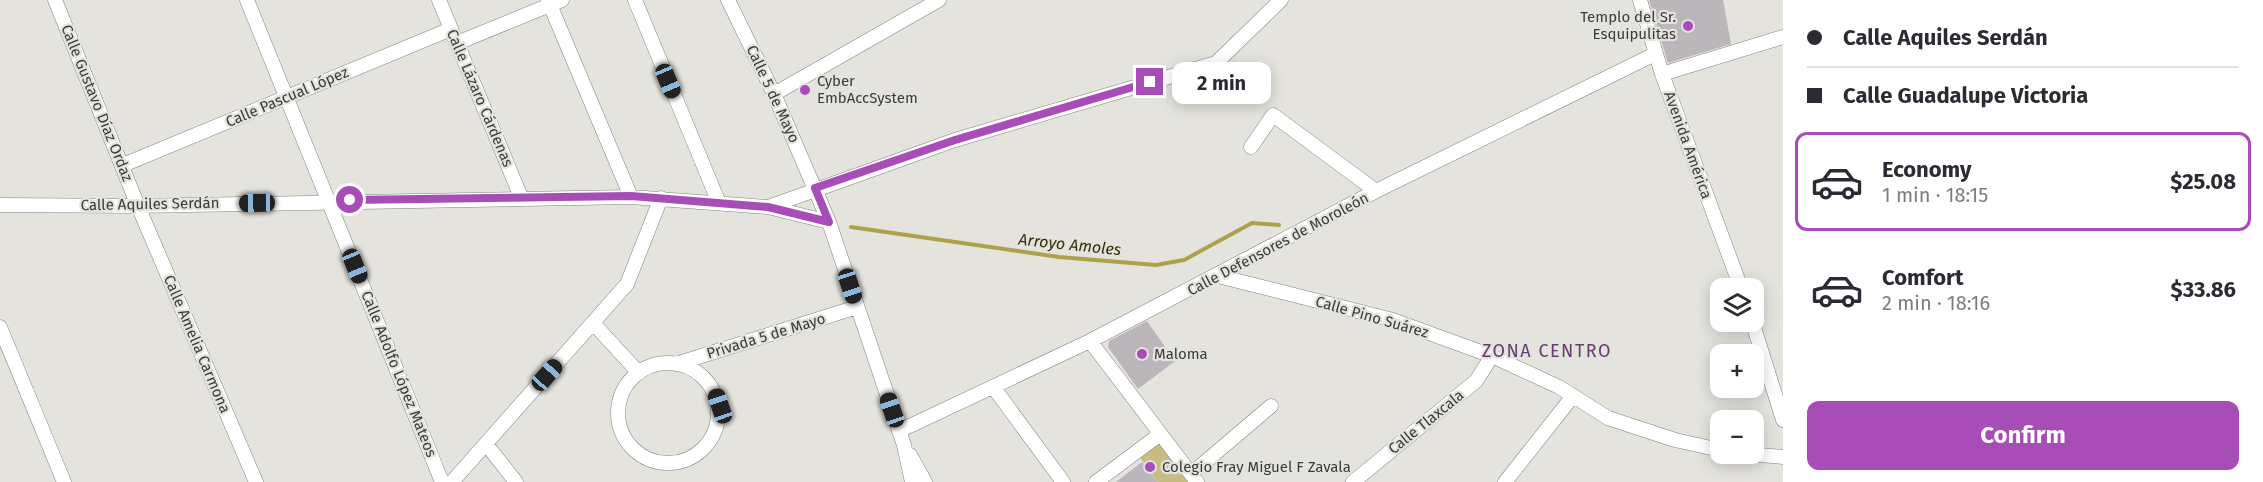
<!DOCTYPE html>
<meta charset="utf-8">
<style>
body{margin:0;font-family:"Fira Sans",sans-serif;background:#f7f7f7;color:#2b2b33;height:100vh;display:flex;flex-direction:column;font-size:22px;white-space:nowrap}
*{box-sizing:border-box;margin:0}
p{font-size:20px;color:#7c7c81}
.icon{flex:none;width:33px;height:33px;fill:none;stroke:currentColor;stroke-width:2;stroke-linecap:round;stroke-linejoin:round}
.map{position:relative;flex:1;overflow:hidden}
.details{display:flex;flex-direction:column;background:#fff;width:480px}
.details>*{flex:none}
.guide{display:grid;align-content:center;height:132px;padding:0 24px;background:#fff}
.buttons{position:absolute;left:1710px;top:278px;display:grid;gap:12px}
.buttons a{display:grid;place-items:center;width:54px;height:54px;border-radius:12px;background:#fff;box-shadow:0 3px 15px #0003;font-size:30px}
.end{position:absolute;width:27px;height:27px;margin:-14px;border:8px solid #a84db8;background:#fff;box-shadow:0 0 0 3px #fff}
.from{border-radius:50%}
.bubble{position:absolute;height:42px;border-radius:12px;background:#fff;box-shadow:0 3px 15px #0003;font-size:20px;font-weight:700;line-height:42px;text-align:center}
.car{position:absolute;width:18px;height:36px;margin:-18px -9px;border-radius:8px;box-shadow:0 0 4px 2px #0007;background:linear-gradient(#222 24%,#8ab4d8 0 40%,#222 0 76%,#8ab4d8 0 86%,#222 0)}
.guide b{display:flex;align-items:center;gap:21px;height:57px;font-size:22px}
.guide b+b{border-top:2px solid #e1e1e2}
.guide i{width:15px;height:15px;background:#2b2b33}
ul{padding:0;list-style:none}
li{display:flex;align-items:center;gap:18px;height:99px;margin:0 12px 9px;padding:0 12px;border:3px solid transparent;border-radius:12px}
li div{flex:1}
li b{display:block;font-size:22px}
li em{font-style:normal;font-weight:700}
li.current{border-color:#a84db8}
li>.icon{width:54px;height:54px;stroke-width:1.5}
.cta{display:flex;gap:12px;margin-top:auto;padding:12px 24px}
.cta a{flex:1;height:69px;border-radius:12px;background:#a84db8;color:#fff;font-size:24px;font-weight:700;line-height:69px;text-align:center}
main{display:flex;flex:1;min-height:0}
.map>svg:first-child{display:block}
.green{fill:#c5bd81}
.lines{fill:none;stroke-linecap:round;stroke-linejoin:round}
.stream{stroke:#ada14b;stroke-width:4}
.building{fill:#bab6ba}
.minor-casing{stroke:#83827d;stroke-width:15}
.minor{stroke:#fff;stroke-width:14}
.route{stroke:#a84db8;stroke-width:8}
.poi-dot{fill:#a84db8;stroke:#e4e3de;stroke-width:2}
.labels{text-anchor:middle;stroke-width:4.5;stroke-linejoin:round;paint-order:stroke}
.poi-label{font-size:15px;fill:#3b3b39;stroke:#e4e3de;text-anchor:start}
.street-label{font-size:15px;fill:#3b3b39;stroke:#e4e3de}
.water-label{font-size:16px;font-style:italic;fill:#36300a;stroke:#e4e3de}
.quarter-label{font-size:18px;letter-spacing:1.5px;fill:#683b70;stroke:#e4e3de}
</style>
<main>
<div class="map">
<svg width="1783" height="482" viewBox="0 0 1783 482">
<rect width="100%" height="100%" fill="#e4e3de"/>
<path class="green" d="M1159 435 1197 482H1158L1136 452Z"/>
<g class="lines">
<path class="stream" d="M851 227 1059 257 1156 265 1184 260 1252 223 1279 225"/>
</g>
<path class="building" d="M1649 0H1723L1731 44 1668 63Z
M1147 321 1175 361 1138 389 1108 347 1109 341Z
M1142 462 1158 482H1116Z"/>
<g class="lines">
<defs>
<path id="minor" d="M55 0 138 206 256 482
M247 0 442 482
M439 0 521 197
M548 0 631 197
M635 0 719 203
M728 0 774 94 829 222 904 445 912 482
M1640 0 1662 74 1741 288
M457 43 562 0
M1662 74 1783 37
M774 94 939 0
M1251 147 1273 115 1376 191
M123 165 451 29
M0 205 138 206 631 197 768 207 829 222
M768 207 955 140 1216 63 1281 0
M1218 276 1393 320 1492 356 1559 387 1608 418 1675 440 1720 450
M1752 321 1783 420
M593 323 639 373
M0 327 64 482
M1090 341 1197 482
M618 413a50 50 0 1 1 100 0a50 50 0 1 1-100 0Z
M676 364 857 307
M994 388 1063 482
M899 431 1090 341 1376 191 1655 54
M486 444 516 482
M1737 453 1783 457
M910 455 925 482
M1191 474 1271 406
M452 482 627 284 661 198
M1096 482 1159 435
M1353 482 1476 381 1492 356
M1505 482 1573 396"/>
</defs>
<use href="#minor" class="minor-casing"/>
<use href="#minor" class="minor"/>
</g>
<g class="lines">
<path class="route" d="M350 200 631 196 768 207 829 222 815 188 955 140 1150 82"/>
</g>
<g class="poi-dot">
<circle cx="1688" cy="26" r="6"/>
<circle cx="805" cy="90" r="6"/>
<circle cx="1142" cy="354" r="6"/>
<circle cx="1150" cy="467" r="6"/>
</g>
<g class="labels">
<g class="poi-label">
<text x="1676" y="22" text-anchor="end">Templo del Sr.<tspan x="1676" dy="17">Esquipulitas</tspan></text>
<text x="817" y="86">Cyber<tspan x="817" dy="17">EmbAccSystem</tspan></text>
<text x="1154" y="359">Maloma</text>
<text x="1162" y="472">Colegio Fray Miguel F Zavala</text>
</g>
<g class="street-label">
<text transform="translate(773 94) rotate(65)" y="5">Calle 5 de Mayo</text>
<text transform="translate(287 97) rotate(-23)" y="5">Calle Pascual López</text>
<text transform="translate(480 98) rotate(67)" y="5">Calle Lázaro Cárdenas</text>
<text transform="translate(97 103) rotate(68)" y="5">Calle Gustavo Díaz Ordaz</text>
<text transform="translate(1688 145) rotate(70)" y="5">Avenida América</text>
<text transform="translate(150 204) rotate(-1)" y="5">Calle Aquiles Serdán</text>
<text transform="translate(1278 244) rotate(-28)" y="5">Calle Defensores de Moroleón</text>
<text transform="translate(1372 317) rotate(16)" y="5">Calle Pino Suárez</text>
<text transform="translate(766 336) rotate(-17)" y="5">Privada 5 de Mayo</text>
<text transform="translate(197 344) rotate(67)" y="5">Calle Amelia Carmona</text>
<text transform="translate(399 374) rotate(68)" y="5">Calle Adolfo López Mateos</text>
<text transform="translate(1426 422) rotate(-39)" y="5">Calle Tlaxcala</text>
</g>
<g class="water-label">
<text transform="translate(1070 244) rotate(6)" y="6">Arroyo Amoles</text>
</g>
<g class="quarter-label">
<text x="1547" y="357">ZONA CENTRO</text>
</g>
</g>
</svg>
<div class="buttons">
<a><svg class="icon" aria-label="layers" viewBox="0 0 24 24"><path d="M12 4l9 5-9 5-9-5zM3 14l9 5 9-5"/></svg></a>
<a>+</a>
<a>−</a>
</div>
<i class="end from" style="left:350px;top:200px"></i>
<i class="end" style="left:1150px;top:82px"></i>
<div class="bubble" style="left:1172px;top:62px;width:99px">2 min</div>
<i class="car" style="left:668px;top:81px;rotate:157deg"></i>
<i class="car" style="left:257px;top:203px;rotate:269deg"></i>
<i class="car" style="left:355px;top:266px;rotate:158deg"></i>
<i class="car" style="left:850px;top:286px;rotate:162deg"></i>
<i class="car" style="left:547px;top:375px;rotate:42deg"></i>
<i class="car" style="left:720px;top:406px;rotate:341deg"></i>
<i class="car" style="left:892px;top:410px;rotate:341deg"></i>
</div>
<section class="details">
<div class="guide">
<b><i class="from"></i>Calle Aquiles Serdán</b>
<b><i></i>Calle Guadalupe Victoria</b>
</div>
<ul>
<li class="current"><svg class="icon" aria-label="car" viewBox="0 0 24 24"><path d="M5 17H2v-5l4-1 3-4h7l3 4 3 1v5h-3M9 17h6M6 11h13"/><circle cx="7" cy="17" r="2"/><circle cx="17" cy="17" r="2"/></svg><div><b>Economy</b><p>1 min · 18:15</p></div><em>$25.08</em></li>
<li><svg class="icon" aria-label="car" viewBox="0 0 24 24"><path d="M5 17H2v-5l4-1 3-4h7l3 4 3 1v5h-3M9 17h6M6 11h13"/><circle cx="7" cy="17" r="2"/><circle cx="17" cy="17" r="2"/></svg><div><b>Comfort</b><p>2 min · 18:16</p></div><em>$33.86</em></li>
</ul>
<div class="cta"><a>Confirm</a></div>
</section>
</main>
